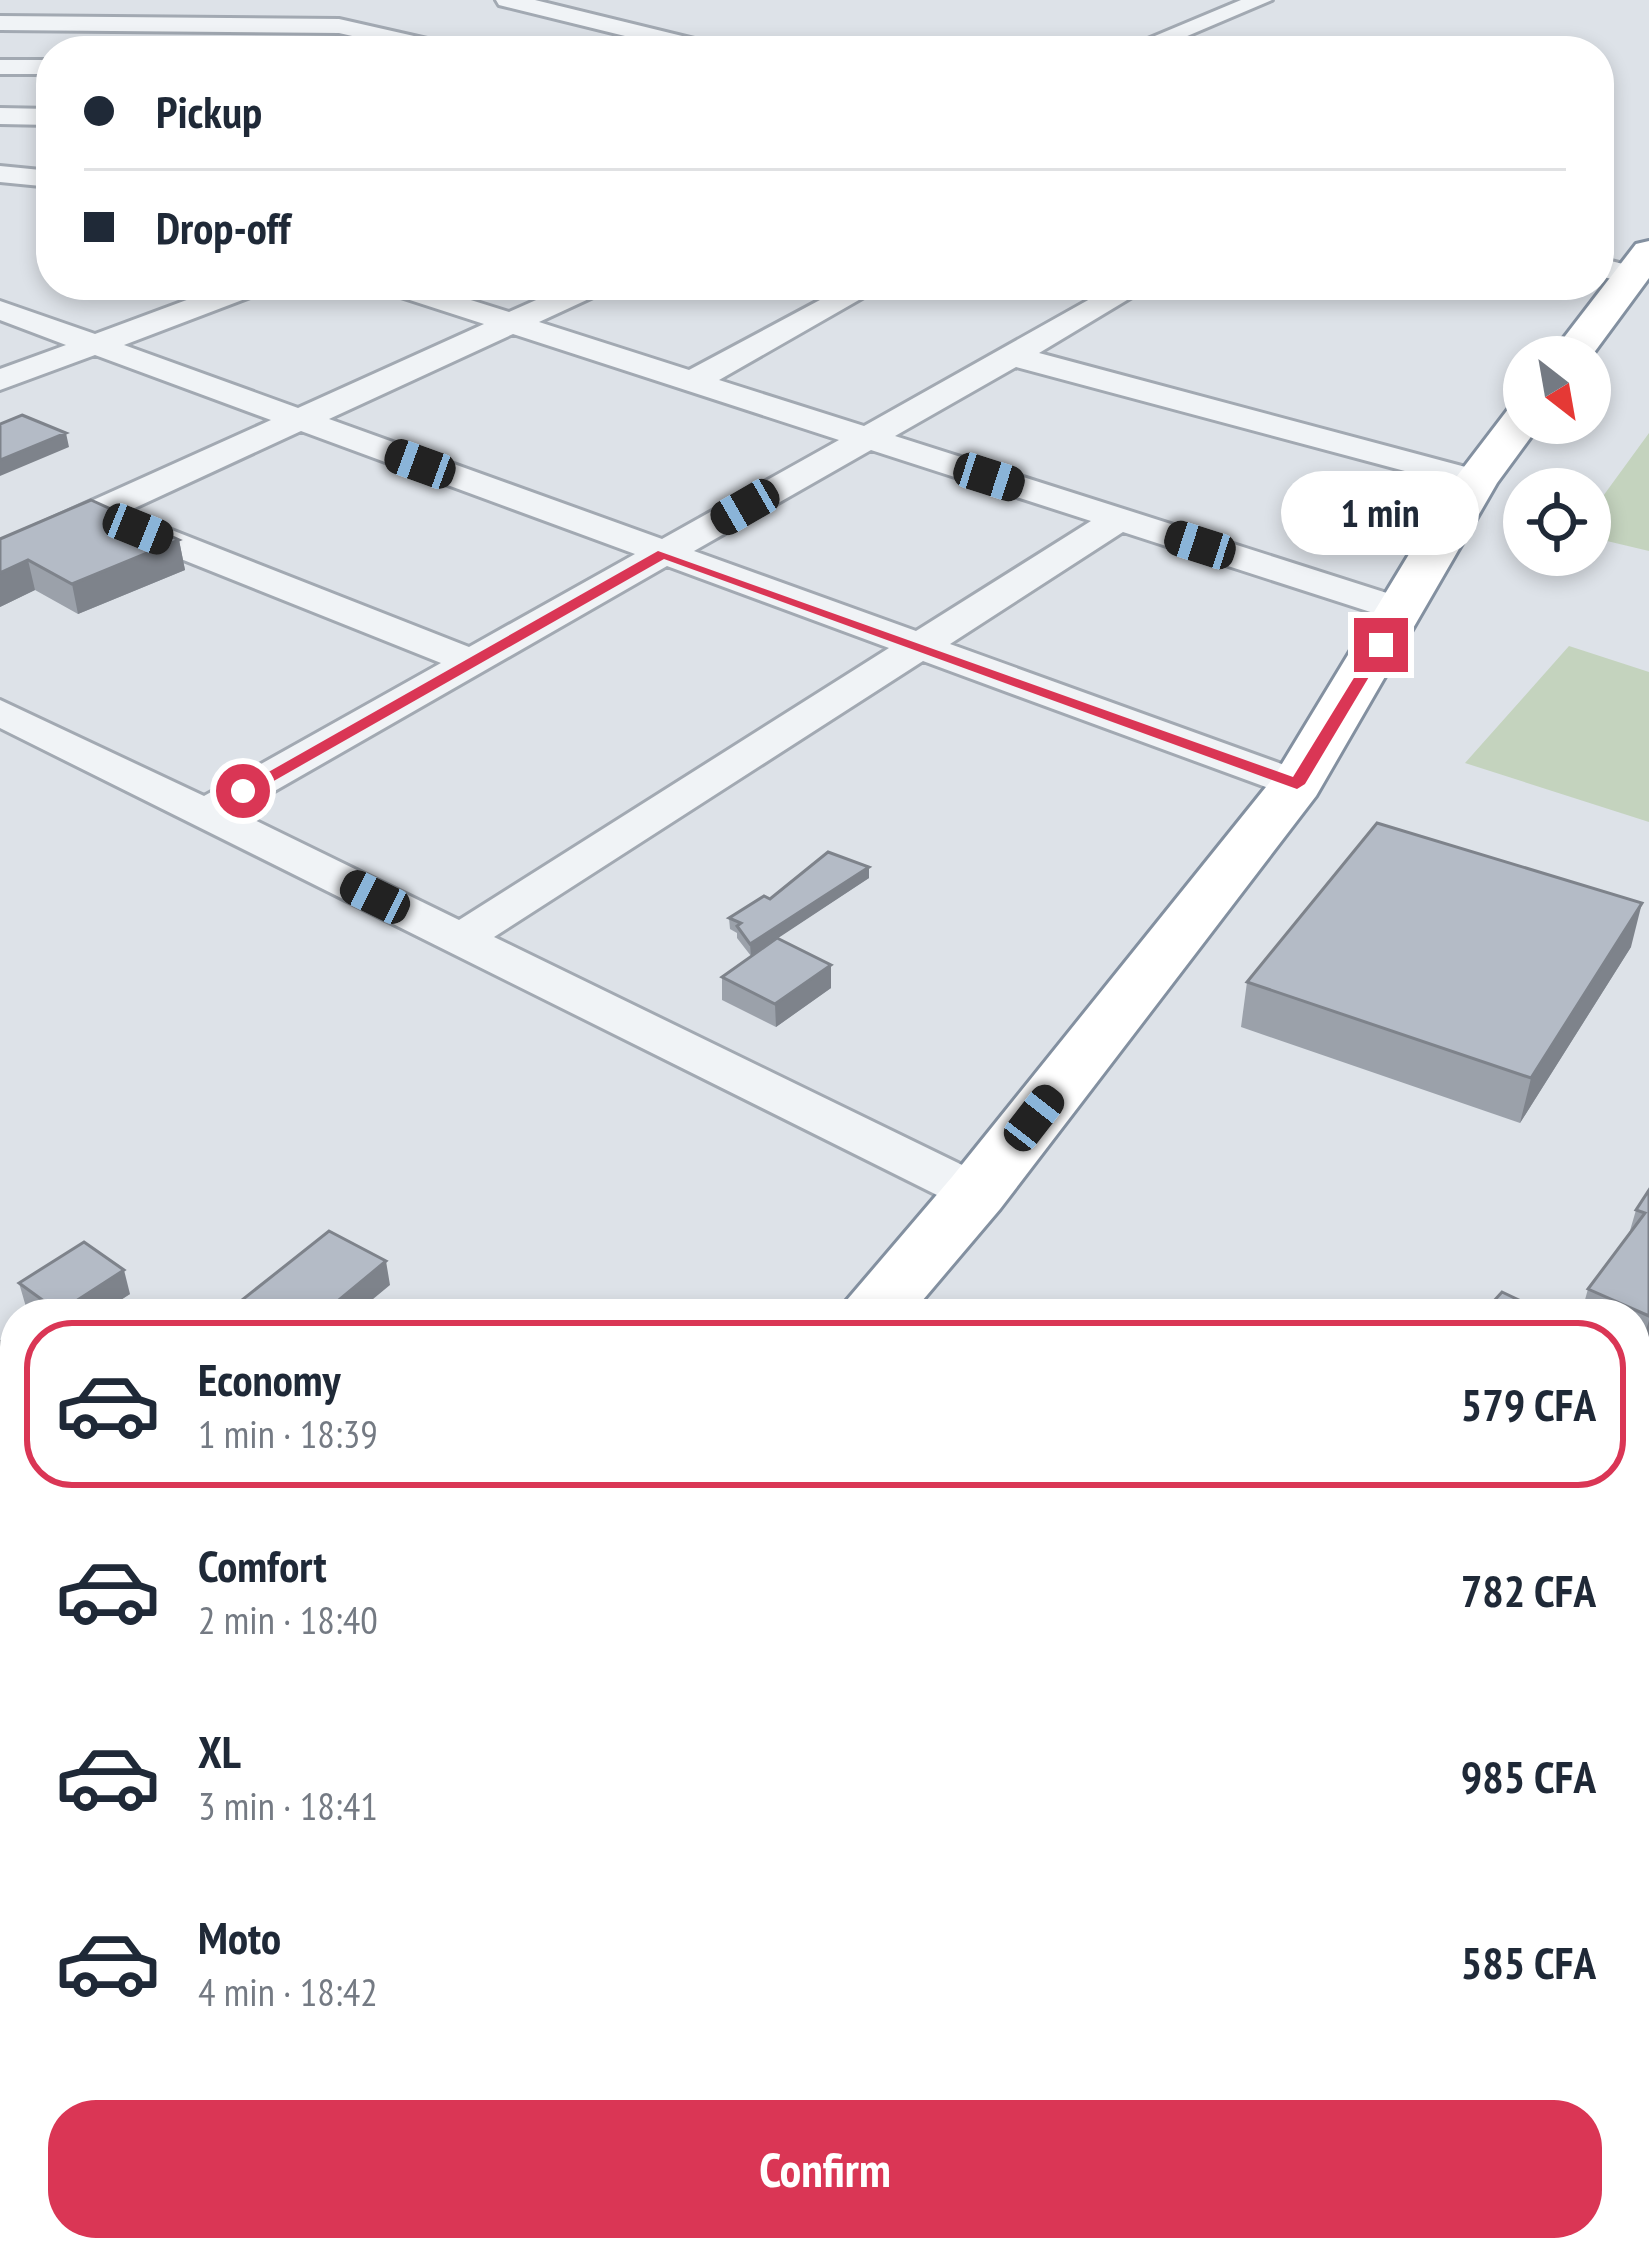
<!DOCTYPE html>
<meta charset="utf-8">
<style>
body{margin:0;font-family:"PT Sans Narrow",sans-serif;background:#f2f2f3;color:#1f2937;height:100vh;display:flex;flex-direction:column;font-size:45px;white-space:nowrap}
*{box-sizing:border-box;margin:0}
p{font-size:39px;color:#747a83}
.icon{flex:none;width:66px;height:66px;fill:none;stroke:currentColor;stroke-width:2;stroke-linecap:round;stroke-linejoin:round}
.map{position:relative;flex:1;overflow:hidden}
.drawer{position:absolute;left:0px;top:1299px;width:1650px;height:963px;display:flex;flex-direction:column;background:#fff;border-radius:48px 48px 0 0;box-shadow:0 6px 18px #0003}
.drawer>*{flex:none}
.top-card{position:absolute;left:36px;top:36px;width:1578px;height:264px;border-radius:48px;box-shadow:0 6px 18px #0003;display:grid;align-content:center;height:264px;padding:0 48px;background:#fff}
.needle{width:78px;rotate:149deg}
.buttons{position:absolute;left:1503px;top:336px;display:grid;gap:24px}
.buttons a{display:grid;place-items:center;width:108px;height:108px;border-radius:50%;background:#fff;box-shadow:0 6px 18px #0003;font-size:60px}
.end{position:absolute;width:54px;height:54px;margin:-27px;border:15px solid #da3655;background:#fff;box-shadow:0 0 0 6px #fff}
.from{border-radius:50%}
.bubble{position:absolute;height:84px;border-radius:42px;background:#fff;box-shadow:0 6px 18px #0003;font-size:39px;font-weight:700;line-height:84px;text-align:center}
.car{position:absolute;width:36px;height:72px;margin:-36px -18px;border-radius:15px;box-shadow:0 0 9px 3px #0007;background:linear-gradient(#222 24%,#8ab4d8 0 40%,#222 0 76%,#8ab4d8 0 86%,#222 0)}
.top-card b{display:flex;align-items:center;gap:42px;height:114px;font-size:45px}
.top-card b+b{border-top:3px solid #e0e1e3}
.top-card i{width:30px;height:30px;background:#1f2937}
ul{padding:21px 0 0;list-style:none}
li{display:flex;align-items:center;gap:36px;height:168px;margin:0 24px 18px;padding:0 24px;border:6px solid transparent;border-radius:48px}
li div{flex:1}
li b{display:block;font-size:45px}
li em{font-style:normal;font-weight:700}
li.on{border-color:#da3655}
li>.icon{width:108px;height:108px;stroke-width:1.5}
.action{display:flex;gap:24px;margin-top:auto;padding:24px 48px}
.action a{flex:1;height:138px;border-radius:48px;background:#da3655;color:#fff;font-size:48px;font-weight:700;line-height:138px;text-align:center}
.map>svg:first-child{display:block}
.green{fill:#c4d3be}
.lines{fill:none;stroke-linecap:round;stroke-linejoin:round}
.minor-casing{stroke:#a2a9b2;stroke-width:6}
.major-casing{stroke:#9ba7b5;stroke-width:6}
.highway-casing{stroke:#8390a0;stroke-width:6}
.minor{fill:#f0f3f6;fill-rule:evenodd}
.major{fill:#fff;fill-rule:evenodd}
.highway{fill:#fff;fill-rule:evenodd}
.wall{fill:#9ba1aa}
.shaded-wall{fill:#7e838b}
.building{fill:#b4bbc6;stroke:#7e838b;stroke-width:3}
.route{fill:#da3655}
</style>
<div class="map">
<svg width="1649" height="2260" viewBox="0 0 1649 2260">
<rect width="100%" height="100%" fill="#dde2e8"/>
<path class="green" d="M1649 433V551L1590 537V514Z
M1569 646 1649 672V822L1465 763Z"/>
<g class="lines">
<defs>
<path id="minor" d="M496 0H535L723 46 727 51H686L499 5Z
M1241 0H1272L1152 51H1119Z
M0 16 339 19 458 46 462 51H418L339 33 0 30Z
M0 60H51V74H0Z
M0 108 51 109V125L0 124Z
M0 166 51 171V187L0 182Z
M1599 258 1643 269 1648 275 1633 284 1599 276Z
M227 285H270L266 291 124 345 298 408 484 324 382 291 378 285H423L509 312 570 285H610L606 291 539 322 689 370 848 285H885L719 380 864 426 1115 285H1152L1039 353 1488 473 1493 480 1488 487 1476 490 1016 367 895 436 1415 602 1421 610 1415 618H1389L1123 532 950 644 1312 775 1318 784 1312 793 1297 797 1282 793 923 661 494 937 995 1181 1002 1193 995 1205 976 1210 957 1205 0 728V700L204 796 441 663 106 529 102 523 0 567V542L271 420 95 355 0 390V369L66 345 0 320V301L95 334ZM513 334 839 440 662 539 329 419ZM301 431 635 554 469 647 126 512ZM871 450 1091 521 916 631 694 551ZM667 566 889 648 459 920 238 812Z"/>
<path id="major" d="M1635 1879 1649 1883V1965L1635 1961Z"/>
<path id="highway" d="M1649 241V278L1590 358 1549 357 1636 244Z
M1524 404V423H1541L1497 483 1316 796 1000 1209 911 1314H835L952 1177 1274 777 1454 480 1509 408Z
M15 2069V2168L0 2174V2075Z"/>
</defs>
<use href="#minor" class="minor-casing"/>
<use href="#major" class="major-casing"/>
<use href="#highway" class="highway-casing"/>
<use href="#minor" class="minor"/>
<use href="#major" class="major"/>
<use href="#highway" class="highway"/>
</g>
<path class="wall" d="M0 539 179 540 185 570 78 614 35 590 0 607Z
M869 867V878L777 938 831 988 776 1027 722 1000V977L751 956 737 938V933L730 929 729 918 770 899Z
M1631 947 1520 1123 1241 1027 1247 982Z
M1649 1190V1337L1640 1350 1635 1348V1314H1581L1588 1289 1629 1234 1636 1210Z
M19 1283 130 1294 99 1314H36L26 1307Z"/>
<path class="shaded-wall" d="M66 433 69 447 0 476V460Z
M179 540 185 570 78 614 72 584Z
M28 560 35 590 0 607V573Z
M869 867V878L751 956 750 944Z
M1642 903 1631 947 1520 1123 1531 1078Z
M831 965V988L776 1027 775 1004Z
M386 1261 390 1285 355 1314H322Z
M124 1270 130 1294 99 1314H60L59 1312Z
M1649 1320V1337L1640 1350Z
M15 1405V1434L1 1442 0 1414Z
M0 1598 6 1615 0 1618Z
M274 2247H287L290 2257 287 2260H261Z"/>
<path class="building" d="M22 415 66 433 0 460V424Z
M91 500 179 540 72 584 28 560 0 573V539Z
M1377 823 1642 903 1531 1078 1247 982Z
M828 852 869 867 750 944 737 926 741 923 729 918 764 896 770 899Z
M777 938 831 965 775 1004 722 977Z
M1649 1190V1316L1588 1289 1645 1213 1636 1210Z
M329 1231 386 1261 322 1314H243L232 1308Z
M84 1242 124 1270 59 1312 19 1283Z
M1502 1292 1548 1314H1482Z
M15 1333V1405L0 1414V1342Z
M150 2247H274L261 2260H136Z"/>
<path class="route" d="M658 551 1293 777 1376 642 1388 645 1305 784 1297 789 664 559 249 795 235 791Z"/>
</svg>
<div class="buttons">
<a><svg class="needle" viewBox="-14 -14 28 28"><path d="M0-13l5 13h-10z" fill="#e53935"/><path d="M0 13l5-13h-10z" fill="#747a83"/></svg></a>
<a><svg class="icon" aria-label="locate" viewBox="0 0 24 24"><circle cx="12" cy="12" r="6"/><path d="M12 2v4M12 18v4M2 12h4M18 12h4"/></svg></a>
</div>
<i class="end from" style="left:243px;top:791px"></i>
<i class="end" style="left:1381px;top:645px"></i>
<div class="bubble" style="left:1281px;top:471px;width:198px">1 min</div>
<i class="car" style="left:420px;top:464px;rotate:290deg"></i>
<i class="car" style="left:989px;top:477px;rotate:108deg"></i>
<i class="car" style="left:745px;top:507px;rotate:240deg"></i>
<i class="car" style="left:138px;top:529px;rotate:112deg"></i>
<i class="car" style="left:1200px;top:545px;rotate:288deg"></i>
<i class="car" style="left:375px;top:897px;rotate:296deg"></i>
<i class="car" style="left:1034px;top:1118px;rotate:38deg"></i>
<div class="top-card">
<b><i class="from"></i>Pickup</b>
<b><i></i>Drop-off</b>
</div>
<section class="drawer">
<ul>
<li class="on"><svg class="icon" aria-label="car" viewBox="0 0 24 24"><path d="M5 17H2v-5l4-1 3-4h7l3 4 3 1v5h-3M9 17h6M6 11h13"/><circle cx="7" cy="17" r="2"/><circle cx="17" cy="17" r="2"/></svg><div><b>Economy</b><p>1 min · 18:39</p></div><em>579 CFA</em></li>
<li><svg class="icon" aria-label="car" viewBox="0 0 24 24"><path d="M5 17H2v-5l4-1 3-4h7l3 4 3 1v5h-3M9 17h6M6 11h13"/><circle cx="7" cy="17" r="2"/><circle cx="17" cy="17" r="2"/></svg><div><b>Comfort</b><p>2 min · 18:40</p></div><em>782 CFA</em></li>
<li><svg class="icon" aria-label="car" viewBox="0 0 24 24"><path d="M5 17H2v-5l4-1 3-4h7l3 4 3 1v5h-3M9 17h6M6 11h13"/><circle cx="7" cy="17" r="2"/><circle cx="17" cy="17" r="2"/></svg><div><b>XL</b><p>3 min · 18:41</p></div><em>985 CFA</em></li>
<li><svg class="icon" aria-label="car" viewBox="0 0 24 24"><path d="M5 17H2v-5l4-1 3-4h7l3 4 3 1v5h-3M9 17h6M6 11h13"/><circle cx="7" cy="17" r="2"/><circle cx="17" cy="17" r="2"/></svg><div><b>Moto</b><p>4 min · 18:42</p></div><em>585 CFA</em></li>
</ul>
<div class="action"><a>Confirm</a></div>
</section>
</div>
